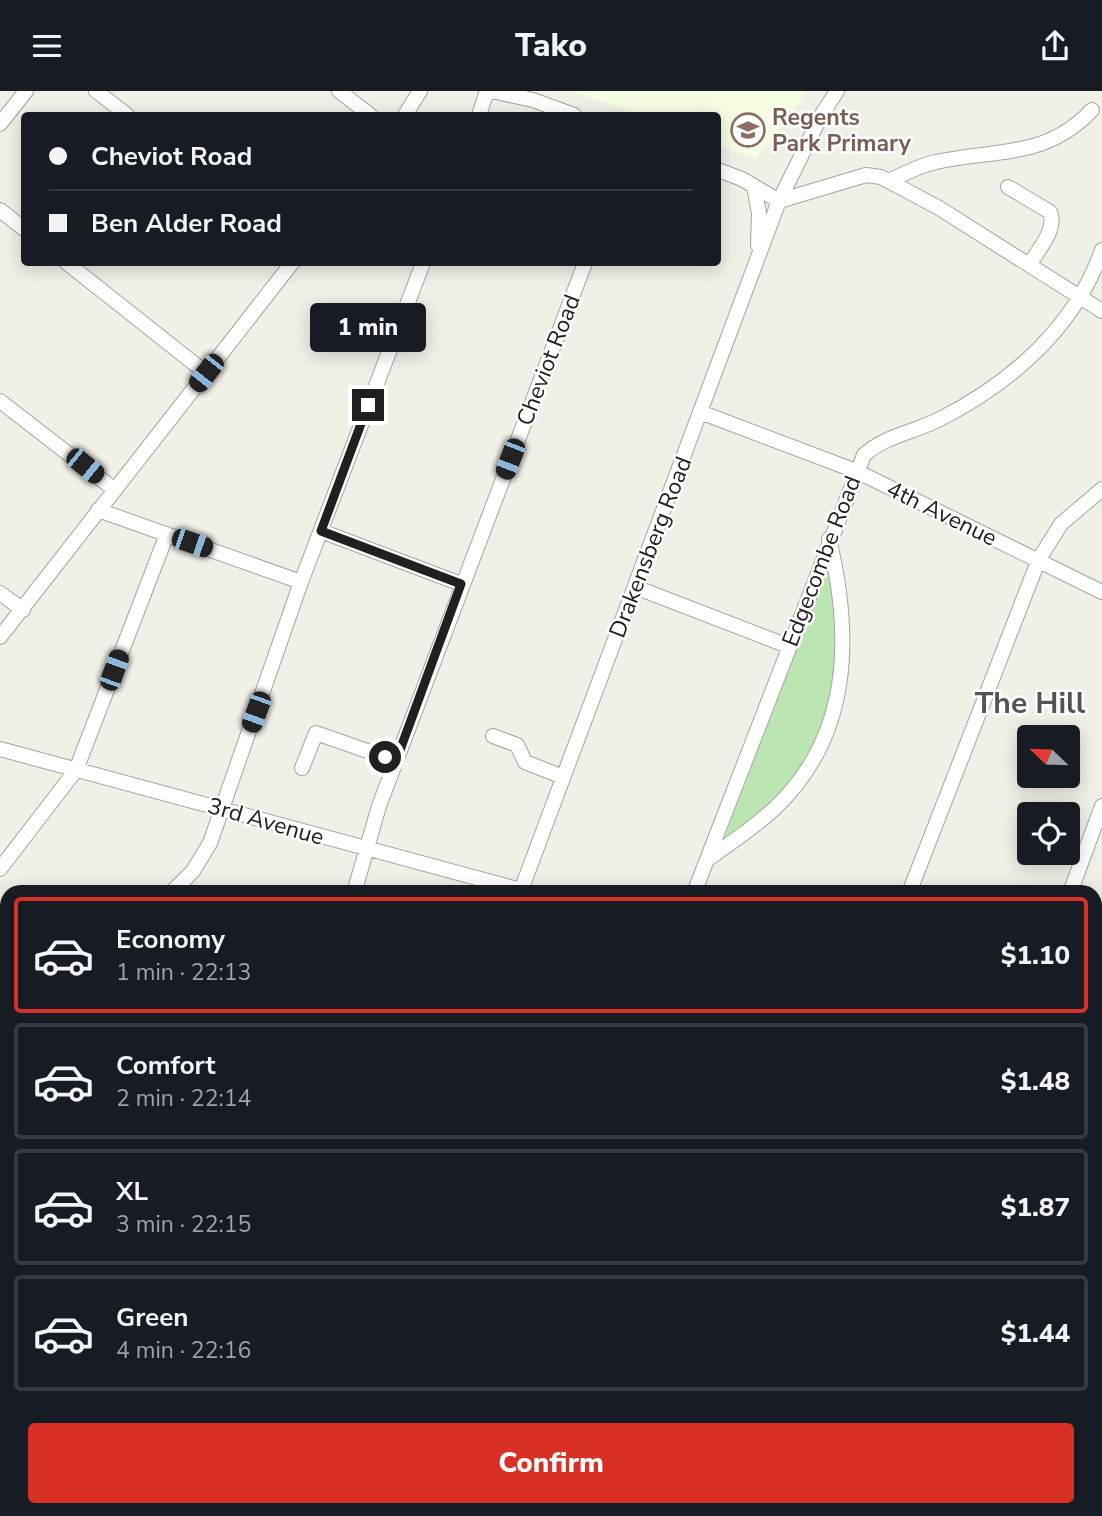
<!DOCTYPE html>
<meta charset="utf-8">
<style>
body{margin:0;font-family:"Nunito Sans",sans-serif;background:#20242c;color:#f1f3f6;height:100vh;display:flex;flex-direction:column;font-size:26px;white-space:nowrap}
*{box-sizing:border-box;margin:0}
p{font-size:23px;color:#9ea1a6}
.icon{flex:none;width:38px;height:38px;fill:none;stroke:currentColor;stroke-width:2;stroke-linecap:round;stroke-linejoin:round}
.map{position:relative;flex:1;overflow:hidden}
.drawer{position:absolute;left:0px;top:794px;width:1102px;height:632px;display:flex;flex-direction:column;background:#171b24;border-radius:21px 21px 0 0;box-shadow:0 4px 18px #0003}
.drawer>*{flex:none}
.banner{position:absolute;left:21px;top:21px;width:700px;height:154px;border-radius:7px;box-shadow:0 4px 18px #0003;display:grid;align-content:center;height:154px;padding:0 28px;background:#171b24}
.needle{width:46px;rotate:293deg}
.fabs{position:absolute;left:1017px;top:634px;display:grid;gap:14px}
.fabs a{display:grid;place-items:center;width:63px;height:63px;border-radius:7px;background:#171b24;box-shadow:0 4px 18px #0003;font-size:35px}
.end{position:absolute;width:32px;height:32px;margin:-16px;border:9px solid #202020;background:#fff;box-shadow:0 0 0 4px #fff}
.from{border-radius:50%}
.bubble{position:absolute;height:49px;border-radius:7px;background:#171b24;box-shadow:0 4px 18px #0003;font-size:23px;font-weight:800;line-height:49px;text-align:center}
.car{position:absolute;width:21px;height:42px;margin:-21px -10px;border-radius:9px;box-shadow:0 0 5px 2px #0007;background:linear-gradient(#222 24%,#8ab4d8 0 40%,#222 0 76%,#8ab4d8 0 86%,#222 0)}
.banner b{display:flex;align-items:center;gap:24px;height:66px;font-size:26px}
.banner b+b{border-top:2px solid #363941}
.banner i{width:18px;height:18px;background:#f1f3f6}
ul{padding:12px 0 0;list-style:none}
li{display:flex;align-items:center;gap:21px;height:116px;margin:0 14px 10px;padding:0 14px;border:4px solid #363941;border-radius:7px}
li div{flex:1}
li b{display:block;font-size:26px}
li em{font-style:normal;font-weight:800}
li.selected{border-color:#d93025}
li>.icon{width:63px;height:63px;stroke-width:1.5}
.cta{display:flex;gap:14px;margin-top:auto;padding:14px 28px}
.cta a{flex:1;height:80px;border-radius:7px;background:#d93025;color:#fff;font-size:28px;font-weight:800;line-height:80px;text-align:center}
header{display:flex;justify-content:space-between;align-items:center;height:91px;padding:0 28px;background:#171b24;font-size:32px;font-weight:800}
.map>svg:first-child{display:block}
.education{fill:#f5fde3}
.grass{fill:#bbe6b1}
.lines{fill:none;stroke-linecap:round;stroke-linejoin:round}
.minor-casing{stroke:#a4a4a4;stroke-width:16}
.minor{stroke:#fff;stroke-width:14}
.route{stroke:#202020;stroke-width:9}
.labels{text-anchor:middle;stroke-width:5;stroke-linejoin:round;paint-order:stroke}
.education-label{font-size:23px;font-weight:bold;fill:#785e54;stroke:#fff;text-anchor:start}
.street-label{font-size:23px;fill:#202020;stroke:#fff}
.district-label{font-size:30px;font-weight:bold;fill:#535353;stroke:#fff}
</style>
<header><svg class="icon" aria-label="menu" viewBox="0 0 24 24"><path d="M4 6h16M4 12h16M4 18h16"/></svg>Tako<svg class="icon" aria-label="share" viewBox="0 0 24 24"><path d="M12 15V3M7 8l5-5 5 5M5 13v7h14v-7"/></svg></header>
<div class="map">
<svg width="1102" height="1425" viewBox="0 0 1102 1425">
<rect width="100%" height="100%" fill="#f0f0e7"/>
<path class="education" d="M572 0H808L756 68 718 54V24H639Z"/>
<path class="grass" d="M824 475 832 486 838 545 832 609 819 644 794 688 755 731 725 746Z"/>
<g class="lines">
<defs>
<path id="minor" d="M96 0 127 24
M339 0 370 24
M492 0 533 9 574 24
M405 24 420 0
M479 24 487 0
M0 33 26 0
M718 79 742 88 779 110
M890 89C905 83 920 74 936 71 995 58 1046 68 1092 19
M754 95 759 122 758 154
M1008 96 1050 121C1057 139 1038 159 1029 174
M779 110 866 84 881 86 939 117 1102 220
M0 119 24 138
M67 172 206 282
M0 310 115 399
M700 321 856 380 1102 501
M98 419 301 491
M321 440 461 493
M635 496 788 555
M0 502 23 519
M0 546 292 172
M493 645 517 654 525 671 563 686
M0 658 532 802
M302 677 316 642 396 670
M707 769C730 752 754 737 775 717 852 644 852 544 829 448
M0 778 76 679 167 443
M171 802 193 780 210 752 301 491 423 172
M354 802 379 715 585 172
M520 802 779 110 822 23 837 0
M694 802 864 364C886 344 916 341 942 327 1012 291 1075 236 1102 159
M909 802 1039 468 1061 433 1102 398
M1070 802 1102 715
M1096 957 1102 958
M1096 1227 1102 1203
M0 1239 7 1241
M0 1330 7 1334
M149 1419 158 1425
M470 1419 480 1425
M668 1419 689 1425
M224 1425 228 1419
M321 1425 325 1419
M732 1425 733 1419
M886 1425 888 1419
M1043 1425 1044 1419"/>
</defs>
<use href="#minor" class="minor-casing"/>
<use href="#minor" class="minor"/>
</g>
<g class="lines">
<path class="route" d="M368 314 321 440 461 493 396 670 385 666"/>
</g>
<defs>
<symbol id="school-ring" viewBox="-11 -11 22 22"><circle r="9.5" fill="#fff" stroke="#8d6e63" stroke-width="1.5"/><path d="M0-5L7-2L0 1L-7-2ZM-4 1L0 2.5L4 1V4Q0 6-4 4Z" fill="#8d6e63"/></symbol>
</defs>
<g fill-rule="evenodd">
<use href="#school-ring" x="729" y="20" width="38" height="38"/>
</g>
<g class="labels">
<g class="education-label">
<text x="772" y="34">Regents<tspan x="772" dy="26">Park Primary</tspan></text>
</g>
<g class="street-label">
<text transform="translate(548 269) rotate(-69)" y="8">Cheviot Road</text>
<text transform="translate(942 422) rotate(26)" y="8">4th Avenue</text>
<text transform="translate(650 456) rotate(-69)" y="8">Drakensberg Road</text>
<text transform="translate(821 470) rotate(-69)" y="8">Edgecombe Road</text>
<text transform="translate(266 730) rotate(16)" y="8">3rd Avenue</text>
</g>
<g class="district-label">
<text x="1030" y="622">The Hill</text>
</g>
</g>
</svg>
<div class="fabs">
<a><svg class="needle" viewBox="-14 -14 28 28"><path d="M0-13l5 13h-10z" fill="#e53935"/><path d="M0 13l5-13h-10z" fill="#9ea1a6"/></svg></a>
<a><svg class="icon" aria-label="locate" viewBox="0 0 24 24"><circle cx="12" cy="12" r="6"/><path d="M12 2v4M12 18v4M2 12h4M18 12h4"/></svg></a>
</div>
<i class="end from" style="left:385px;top:666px"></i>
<i class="end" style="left:368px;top:314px"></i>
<div class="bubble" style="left:310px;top:212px;width:116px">1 min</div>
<i class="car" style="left:206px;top:282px;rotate:218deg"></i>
<i class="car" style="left:510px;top:368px;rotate:201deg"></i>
<i class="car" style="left:85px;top:375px;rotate:129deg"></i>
<i class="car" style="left:192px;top:452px;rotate:109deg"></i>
<i class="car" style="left:114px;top:579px;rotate:20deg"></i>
<i class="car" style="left:256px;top:621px;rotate:200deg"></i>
<div class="banner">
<b><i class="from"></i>Cheviot Road</b>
<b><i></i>Ben Alder Road</b>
</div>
<section class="drawer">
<ul>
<li class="selected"><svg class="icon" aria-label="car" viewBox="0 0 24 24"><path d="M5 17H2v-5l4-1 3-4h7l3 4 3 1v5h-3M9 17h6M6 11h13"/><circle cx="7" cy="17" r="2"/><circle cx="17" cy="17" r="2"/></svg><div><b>Economy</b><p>1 min · 22:13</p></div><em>$1.10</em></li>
<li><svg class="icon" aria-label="car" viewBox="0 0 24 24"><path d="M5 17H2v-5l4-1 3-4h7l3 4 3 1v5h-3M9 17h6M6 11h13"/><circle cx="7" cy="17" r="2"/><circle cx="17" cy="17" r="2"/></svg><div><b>Comfort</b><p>2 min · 22:14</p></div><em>$1.48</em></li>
<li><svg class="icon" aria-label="car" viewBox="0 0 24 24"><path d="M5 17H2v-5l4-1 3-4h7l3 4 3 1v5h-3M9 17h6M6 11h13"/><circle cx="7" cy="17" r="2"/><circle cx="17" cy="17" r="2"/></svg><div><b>XL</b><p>3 min · 22:15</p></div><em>$1.87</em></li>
<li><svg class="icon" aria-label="car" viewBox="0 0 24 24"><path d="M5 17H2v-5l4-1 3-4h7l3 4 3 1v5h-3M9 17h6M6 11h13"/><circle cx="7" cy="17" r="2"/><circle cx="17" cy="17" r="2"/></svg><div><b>Green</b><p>4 min · 22:16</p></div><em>$1.44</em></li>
</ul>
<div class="cta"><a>Confirm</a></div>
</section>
</div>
